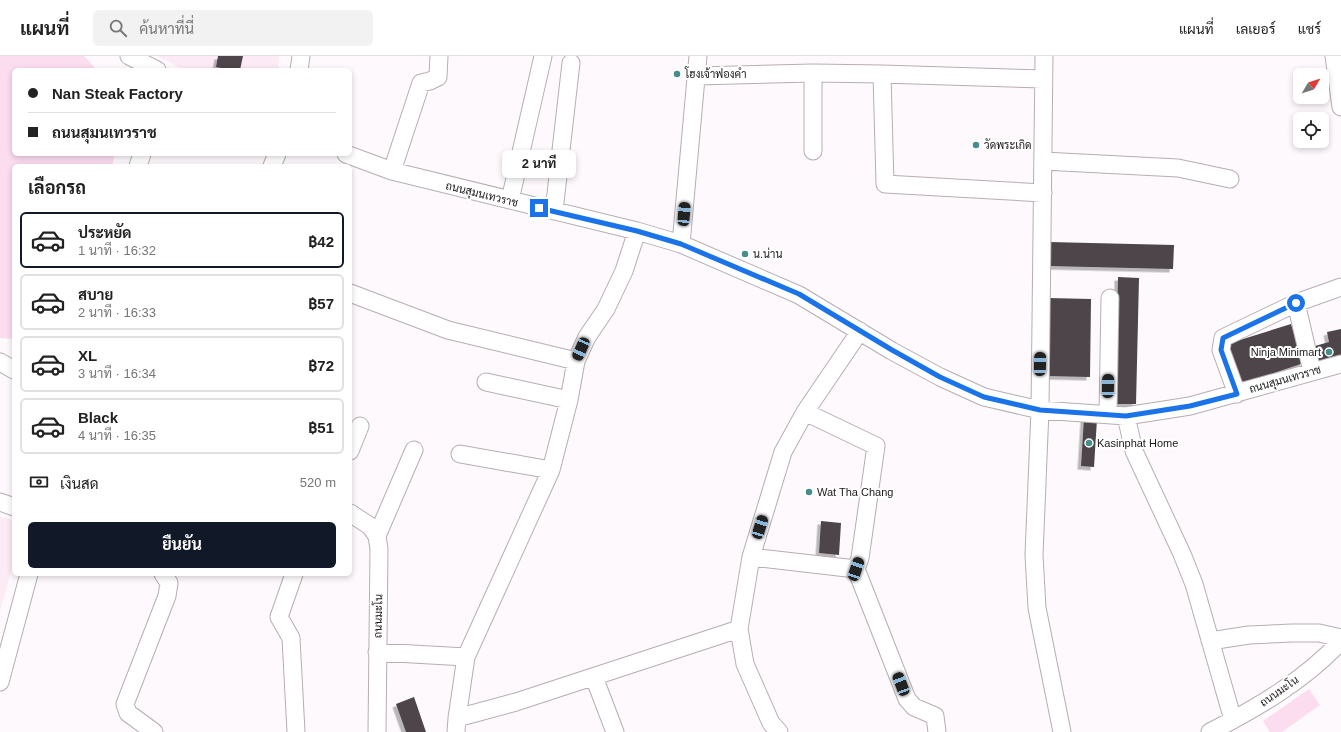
<!DOCTYPE html>
<html lang="th">
<meta charset="utf-8">
<style>
body{margin:0;font-family:Helvetica,Sarabun,sans-serif;background:#f2f2f2;color:#222;height:100vh;display:flex;flex-direction:column;font-size:15px;white-space:nowrap}
*{box-sizing:border-box;margin:0}
p{font-size:13px;color:#767676}
.icon{flex:none;width:22px;height:22px;fill:none;stroke:currentColor;stroke-width:2;stroke-linecap:round;stroke-linejoin:round}
.map{position:relative;flex:1;overflow:hidden}
.details{position:absolute;left:12px;top:108px;width:340px;height:412px;display:flex;flex-direction:column;background:#fff;border-radius:6px;box-shadow:0 2px 6px #0003}
.details>*{flex:none}
.hud{position:absolute;left:12px;top:12px;width:340px;height:88px;border-radius:6px;box-shadow:0 2px 6px #0003;display:grid;align-content:center;height:88px;padding:0 16px;background:#fff}
.needle{width:26px;rotate:51deg}
.controls{position:absolute;left:1293px;top:12px;display:grid;gap:8px}
.controls a{display:grid;place-items:center;width:36px;height:36px;border-radius:6px;background:#fff;box-shadow:0 2px 6px #0003;font-size:20px}
.end{position:absolute;width:18px;height:18px;margin:-9px;border:5px solid #1a73e8;background:#fff;box-shadow:0 0 0 2px #fff}
.from{border-radius:50%}
.bubble{position:absolute;height:28px;border-radius:6px;background:#fff;box-shadow:0 2px 6px #0003;font-size:13px;font-weight:700;line-height:28px;text-align:center}
.car{position:absolute;width:12px;height:24px;margin:-12px -6px;border-radius:5px;box-shadow:0 0 3px 1px #0007;background:linear-gradient(#222 24%,#8ab4d8 0 40%,#222 0 76%,#8ab4d8 0 86%,#222 0)}
.hud b{display:flex;align-items:center;gap:14px;height:38px;font-size:15px}
.hud b+b{border-top:1px solid #e0e0e0}
.hud i{width:10px;height:10px;background:#222}
ul{padding:0;list-style:none}
li{display:flex;align-items:center;gap:12px;height:56px;margin:0 8px 6px;padding:0 8px;border:2px solid #e0e0e0;border-radius:6px}
li div{flex:1}
li b{display:block;font-size:15px}
li em{font-style:normal;font-weight:700}
li.current{border-color:#111827}
li>.icon{width:36px;height:36px;stroke-width:1.5}
h2{padding:0 16px;font-size:18px;line-height:48px}
.pay{display:flex;align-items:center;gap:10px;height:44px;padding:0 16px;font-size:15px}
.pay p{margin-inline-start:auto}
.primary-button{display:flex;gap:8px;margin-top:auto;padding:8px 16px}
.primary-button a{flex:1;height:46px;border-radius:6px;background:#111827;color:#fff;font-size:16px;font-weight:700;line-height:46px;text-align:center}
header{display:flex;align-items:center;gap:24px;box-sizing:border-box;height:56px;padding:0 20px;background:#fff;border-bottom:1px solid #e0e0e0}
header strong{font-size:19px}
nav{display:flex;gap:22px;margin-inline-start:auto;font-size:14px}
.search{width:280px;height:36px;background:#f2f2f2;display:flex;align-items:center;gap:10px;box-sizing:border-box;padding:0 14px;border-radius:6px;color:#767676;font-size:15px}
.map>svg:first-child{display:block}
.built{fill:#fceaf4}
.green{fill:#fcdcef}
.building{fill:#4d4449;filter:url(#shadow)}
.lines{fill:none;stroke-linecap:round;stroke-linejoin:round}
.minor-casing{stroke:#b7adb3;stroke-width:19}
.minor{stroke:#fff;stroke-width:17}
.route{stroke:#1a73e8;stroke-width:5}
.poi-dot{fill:#468e8b;stroke:#fff;stroke-width:1.5}
.labels{text-anchor:middle;stroke-width:4;stroke-linejoin:round;paint-order:stroke}
.poi-label{font-size:11px;fill:#1c181a;stroke:#fff;text-anchor:start}
.street-label{font-size:11px;fill:#1c181a;stroke:#fff}
</style>
<header>
<strong>แผนที่</strong>
<div class="search"><svg class="icon" aria-label="search" viewBox="0 0 24 24"><circle cx="10" cy="10" r="6"/><path d="M15 15l6 6"/></svg>ค้นหาที่นี่</div>
<nav><a>แผนที่</a><a>เลเยอร์</a><a>แชร์</a></nav>
</header>
<div class="map">
<svg width="1341" height="676" viewBox="0 0 1341 676">
<defs>
<filter id="shadow"><feDropShadow dx="-3.5" dy="3.5" stdDeviation="0" flood-color="#0004"/></filter>
</defs>
<rect width="100%" height="100%" fill="#fef9fc"/>
<path class="built" d="M158 0H218L216 11 230 14H184Z
M243 0H279L278 14H240Z
M0 461 14 464V505L0 555Z"/>
<path class="green" d="M0 0H84L97 14H14V98H115L112 110H14V283L0 282Z
M1309 633 1320 649 1282 676H1270L1263 665Z"/>
<path class="building" d="M218 0H243L240 14H230L216 11Z
M1049 186 1174 189 1173 213 1049 210Z
M1118 221 1139 222 1136 348H1115Z
M1048 242 1091 243 1090 321 1047 320Z
M1291 268 1304 307 1240 328 1227 288Z
M1341 273V303L1320 308 1315 290 1329 286 1327 276Z
M1084 362 1097 363 1094 411 1081 410Z
M821 465 841 467 839 499 819 497Z
M414 641 426 676H406L396 648Z"/>
<g class="lines">
<defs>
<path id="minor" d="M129 0 157 14
M1044 0 1040 354 1034 499 1037 552 1062 676
M1334 0 1341 51
M299 14 301 0
M882 18 885 128 1043 137
M697 20 813 17 882 18 1043 23
M813 95V17
M346 98 392 115 637 175 681 188 799 239 892 295 940 321 984 341 1040 354 1126 360 1190 350 1341 308
M1043 105 1178 112 1230 123
M138 110 142 98
M272 110 277 98
M392 115 421 27 430 25 438 21 439 0
M510 144 543 0
M554 155 571 7
M681 188 698 0
M350 237 448 274 576 305
M1296 247 1312 315
M0 306 14 314
M486 326 569 344
M1237 338 1221 294 1223 282 1296 247 1341 231
M805 356 876 390 860 502 856 513 907 643 914 651 935 660 937 676
M1108 359 1110 242
M1126 360 1134 395 1182 498 1194 528 1233 664
M350 395 360 370
M460 398 551 414
M0 446 14 451
M350 457 370 470 377 480 379 493 377 676
M377 480 414 394
M751 501 856 513
M294 518 279 561 291 582 296 676
M1210 585 1249 579 1292 577H1319L1341 582
M377 596 466 601
M594 621 615 676
M0 626 29 518
M457 662 516 646 739 573
M154 676 128 657 125 648 167 540 169 527 163 518
M456 676 457 662 466 601 551 414 569 344 576 305 587 281 606 253 624 215 637 175
M779 676 771 667 745 608 739 573 751 501 783 396 805 356 860 275
M1210 676C1257 652 1305 624 1341 585"/>
</defs>
<use href="#minor" class="minor-casing"/>
<use href="#minor" class="minor"/>
</g>
<g class="lines">
<path class="route" d="M539 152 637 175 681 188 799 238 892 294 940 321 984 341 1040 354 1126 360 1190 350 1237 338 1221 294 1223 282 1296 247"/>
</g>
<g class="poi-dot">
<circle cx="677" cy="18" r="4"/>
<circle cx="976" cy="89" r="4"/>
<circle cx="745" cy="198" r="4"/>
<circle cx="1329" cy="296" r="4"/>
<circle cx="1089" cy="387" r="4"/>
<circle cx="809" cy="436" r="4"/>
</g>
<g class="labels">
<g class="poi-label">
<text x="685" y="22">โฮงเจ้าฟองคำ</text>
<text x="984" y="93">วัดพระเกิด</text>
<text x="753" y="202">น.น่าน</text>
<text x="1321" y="300" text-anchor="end">Ninja Minimart</text>
<text x="1097" y="391">Kasinphat Home</text>
<text x="817" y="440">Wat Tha Chang</text>
</g>
<g class="street-label">
<text transform="translate(482 138) rotate(14)" y="4">ถนนสุมนเทวราช</text>
<text transform="translate(1285 323) rotate(-16)" y="4">ถนนสุมนเทวราช</text>
<text transform="translate(378 560) rotate(-89)" y="4">ถนนมะโน</text>
<text transform="translate(1279 635) rotate(-35)" y="4">ถนนมะโน</text>
</g>
</g>
</svg>
<div class="controls">
<a><svg class="needle" viewBox="-14 -14 28 28"><path d="M0-13l5 13h-10z" fill="#e53935"/><path d="M0 13l5-13h-10z" fill="#767676"/></svg></a>
<a><svg class="icon" aria-label="locate" viewBox="0 0 24 24"><circle cx="12" cy="12" r="6"/><path d="M12 2v4M12 18v4M2 12h4M18 12h4"/></svg></a>
</div>
<i class="end from" style="left:1296px;top:247px"></i>
<i class="end" style="left:539px;top:152px"></i>
<div class="bubble" style="left:502px;top:94px;width:74px">2 นาที</div>
<i class="car" style="left:684px;top:158px;rotate:5deg"></i>
<i class="car" style="left:581px;top:293px;rotate:204deg"></i>
<i class="car" style="left:1040px;top:308px;rotate:1deg"></i>
<i class="car" style="left:1108px;top:330px;rotate:1deg"></i>
<i class="car" style="left:760px;top:471px;rotate:17deg"></i>
<i class="car" style="left:856px;top:513px;rotate:18deg"></i>
<i class="car" style="left:901px;top:628px;rotate:339deg"></i>
<div class="hud">
<b><i class="from"></i>Nan Steak Factory</b>
<b><i></i>ถนนสุมนเทวราช</b>
</div>
<section class="details">
<h2>เลือกรถ</h2>
<ul>
<li class="current"><svg class="icon" aria-label="car" viewBox="0 0 24 24"><path d="M5 17H2v-5l4-1 3-4h7l3 4 3 1v5h-3M9 17h6M6 11h13"/><circle cx="7" cy="17" r="2"/><circle cx="17" cy="17" r="2"/></svg><div><b>ประหยัด</b><p>1 นาที · 16:32</p></div><em>฿42</em></li>
<li><svg class="icon" aria-label="car" viewBox="0 0 24 24"><path d="M5 17H2v-5l4-1 3-4h7l3 4 3 1v5h-3M9 17h6M6 11h13"/><circle cx="7" cy="17" r="2"/><circle cx="17" cy="17" r="2"/></svg><div><b>สบาย</b><p>2 นาที · 16:33</p></div><em>฿57</em></li>
<li><svg class="icon" aria-label="car" viewBox="0 0 24 24"><path d="M5 17H2v-5l4-1 3-4h7l3 4 3 1v5h-3M9 17h6M6 11h13"/><circle cx="7" cy="17" r="2"/><circle cx="17" cy="17" r="2"/></svg><div><b>XL</b><p>3 นาที · 16:34</p></div><em>฿72</em></li>
<li><svg class="icon" aria-label="car" viewBox="0 0 24 24"><path d="M5 17H2v-5l4-1 3-4h7l3 4 3 1v5h-3M9 17h6M6 11h13"/><circle cx="7" cy="17" r="2"/><circle cx="17" cy="17" r="2"/></svg><div><b>Black</b><p>4 นาที · 16:35</p></div><em>฿51</em></li>
</ul>
<div class="pay"><svg class="icon" aria-label="cash" viewBox="0 0 24 24"><path d="M3 7h18v10H3z"/><circle cx="12" cy="12" r="2"/></svg>เงินสด<p>520 m</p></div>
<div class="primary-button"><a>ยืนยัน</a></div>
</section>
</div>
